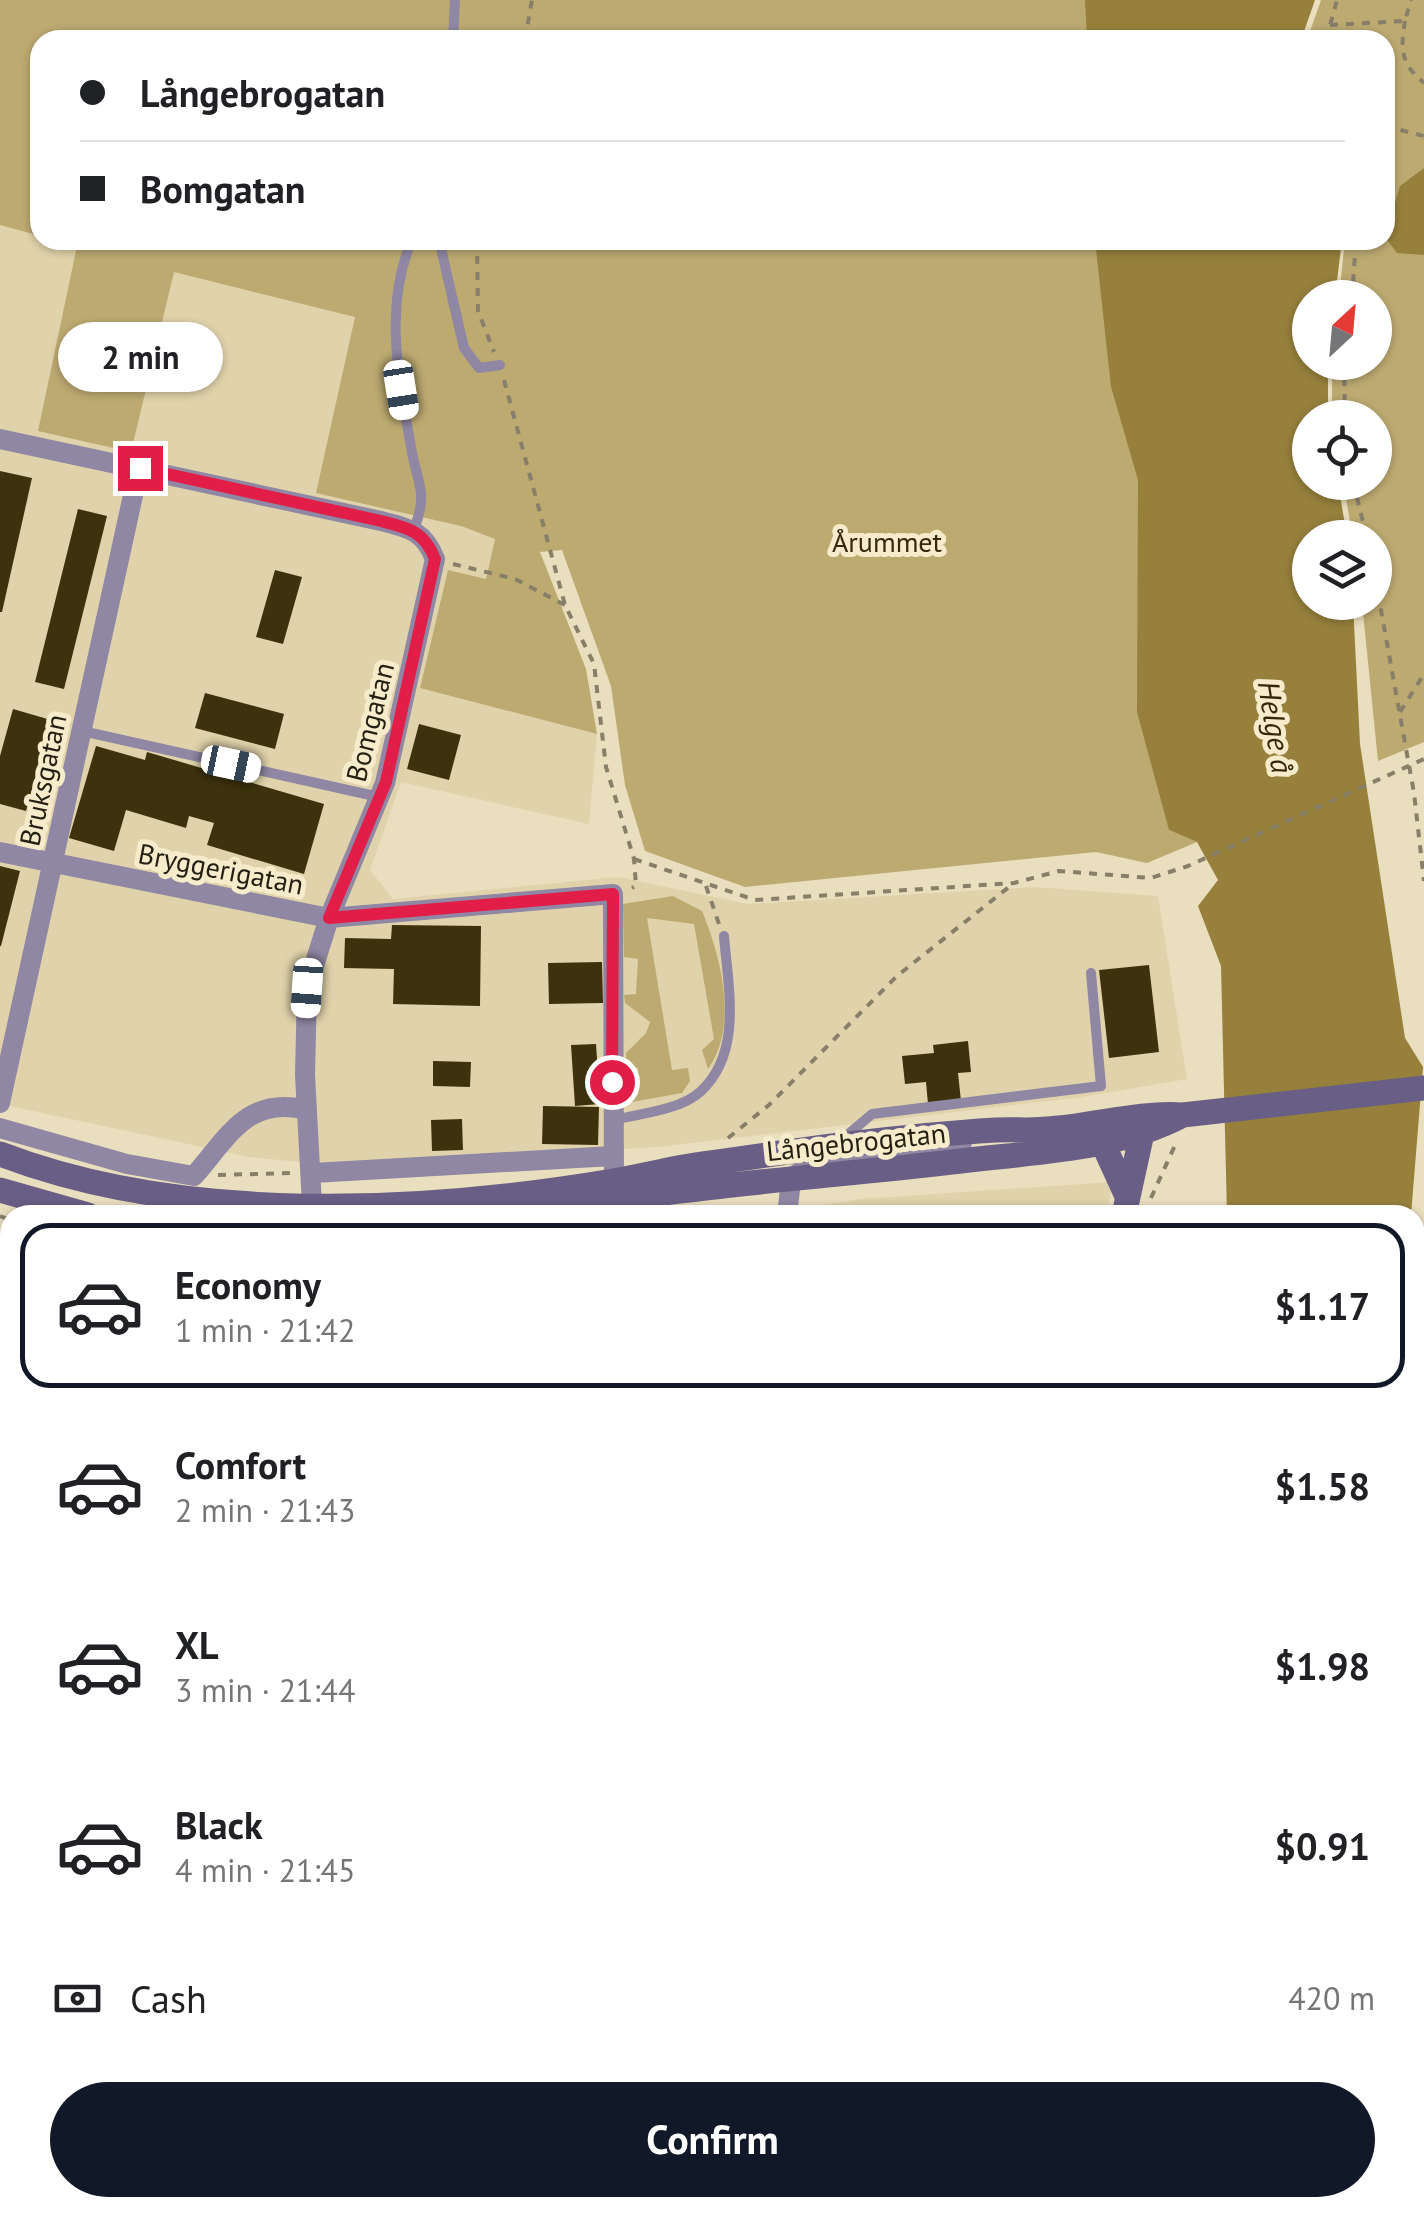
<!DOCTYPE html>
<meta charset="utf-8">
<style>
body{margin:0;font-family:"PT Sans",sans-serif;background:#f6f6f6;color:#202124;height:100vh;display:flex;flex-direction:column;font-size:38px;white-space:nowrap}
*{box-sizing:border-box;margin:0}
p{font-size:32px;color:#757577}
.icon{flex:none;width:55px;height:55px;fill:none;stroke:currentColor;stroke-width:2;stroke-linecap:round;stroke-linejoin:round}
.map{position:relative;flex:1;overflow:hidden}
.panel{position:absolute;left:0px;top:1205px;width:1425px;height:1012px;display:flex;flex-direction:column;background:#fff;border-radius:30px 30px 0 0;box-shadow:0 2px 8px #0004}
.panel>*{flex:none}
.banner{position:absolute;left:30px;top:30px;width:1365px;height:220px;border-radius:30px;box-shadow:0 2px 8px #0004;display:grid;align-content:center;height:220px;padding:0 50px;background:#fff}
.needle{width:65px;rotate:26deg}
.fabs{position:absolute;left:1292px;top:280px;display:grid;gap:20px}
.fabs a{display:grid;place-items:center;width:100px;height:100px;border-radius:50%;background:#fff;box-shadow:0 2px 8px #0004;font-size:50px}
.end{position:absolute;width:45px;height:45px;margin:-22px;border:12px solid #e11d48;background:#fff;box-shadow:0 0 0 5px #fff}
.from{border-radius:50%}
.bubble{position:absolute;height:70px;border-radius:35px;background:#fff;box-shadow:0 2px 8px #0004;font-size:32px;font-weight:700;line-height:70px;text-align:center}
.car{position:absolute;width:30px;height:60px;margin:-30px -15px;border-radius:12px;box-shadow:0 0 8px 2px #0007;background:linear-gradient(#fff 24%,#345 0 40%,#fff 0 76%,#345 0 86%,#fff 0)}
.banner b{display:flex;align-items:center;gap:35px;height:95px;font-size:38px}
.banner b+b{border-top:2px solid #e0e0e0}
.banner i{width:25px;height:25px;background:#202124}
ul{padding:18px 0 0;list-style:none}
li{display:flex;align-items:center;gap:30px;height:165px;margin:0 20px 15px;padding:0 30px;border:5px solid transparent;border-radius:30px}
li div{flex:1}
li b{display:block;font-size:38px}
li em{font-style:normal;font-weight:700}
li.current{border-color:#111827}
li>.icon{width:90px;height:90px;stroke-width:1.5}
.pay{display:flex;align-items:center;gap:25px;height:110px;padding:0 50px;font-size:38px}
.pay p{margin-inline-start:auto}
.primary-button{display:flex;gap:20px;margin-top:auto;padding:20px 50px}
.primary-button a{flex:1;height:115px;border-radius:60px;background:#111827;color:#fff;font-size:40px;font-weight:700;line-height:115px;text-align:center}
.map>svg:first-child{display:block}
.built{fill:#e0d3ab}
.green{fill:#bdaa71}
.water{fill:#96803c}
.building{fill:#3d320d}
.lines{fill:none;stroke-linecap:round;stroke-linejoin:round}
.path{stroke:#877f68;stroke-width:4;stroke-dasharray:8 8;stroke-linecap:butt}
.lane{stroke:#8f87a3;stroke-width:10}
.street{stroke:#8f87a3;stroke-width:20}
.secondary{stroke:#695e85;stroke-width:25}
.route{stroke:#e11d48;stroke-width:12}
.labels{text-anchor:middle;stroke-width:10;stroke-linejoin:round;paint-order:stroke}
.park-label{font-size:28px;fill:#342a0b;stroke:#f6ebca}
.street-label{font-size:28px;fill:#231f12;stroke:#f6ebca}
.water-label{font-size:30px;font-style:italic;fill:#322808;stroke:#f6ebca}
</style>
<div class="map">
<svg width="1424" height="2216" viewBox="0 0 1424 2216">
<rect width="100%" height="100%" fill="#e9debd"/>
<path class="built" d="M0 225 40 236V240L77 246 131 451 174 271 355 317 461 526 495 538 486 579 448 571 420 688 597 734 589 824 401 782 370 870 393 899 618 877 748 904 1034 887 1158 896 1187 1079 1082 1097 657 1147 330 1165 249 1157 0 1104Z
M1112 1182 1107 1215H760L861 1199Z
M0 1231 10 1233V2208H748L747 2216H0Z"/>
<path class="green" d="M0 0H1174L1173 40H40V236L0 225Z
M1321 0H1424V742L1378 761 1362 603 1375 602V538L1353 537 1343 483 1375 482V418L1332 417V363L1375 362V298L1339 297 1345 240H1385V40H1307Z
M55 240H1170L1169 830 1197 842 1147 863 1096 852 745 887 645 851 625 785 611 686 562 550 540 552 586 669 597 734 420 688 448 570 486 579 495 539 461 526 316 493 355 317 174 272 131 452 38 431 77 246Z
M673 896 702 911C721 957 739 1026 708 1069L702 1050 714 1039 694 924 647 918 672 1070 688 1068 690 1081 682 1093 626 1103 625 1097 638 1095V1068L626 1064V1053L646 1033 650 1022 625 1003 624 995 636 994 638 959 624 957 623 904Z"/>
<path class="water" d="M1085 0H1315L1301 40H1087Z
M1424 168V255L1397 253 1385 237 1400 186Z
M1095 240H1342L1335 297 1310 298V362L1328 363V417L1310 418V482L1338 483 1347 537 1310 538V602L1353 603 1360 744 1405 1038 1423 1067 1411 1215H1227L1221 966 1198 906 1218 880 1197 842 1169 830 1137 712 1138 480 1111 387Z
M821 2208H1021V2216H820Z"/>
<path class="building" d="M0 471 32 478 2 612H0Z
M78 509 107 516 64 689 35 682Z
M275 570 302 577 283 644 256 637Z
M205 693 284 714 275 749 195 728Z
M13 709 51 720 26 811 0 804V756Z
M419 724 461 735 449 780 407 769Z
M96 746 145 760 147 752 324 804 304 874 207 845 214 823 189 816 186 828 126 810 114 851 69 838Z
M0 866 20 871 1 946H0Z
M392 925 481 926 480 1006 393 1004 394 969 344 968 345 938 391 939Z
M602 962 603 1003 549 1004 548 963Z
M1149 965 1159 1052 1109 1058 1099 970Z
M968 1041 971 1072 958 1073 961 1101 928 1104 926 1082 905 1084 902 1056 934 1053 933 1045Z
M596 1044 600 1104 575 1106 571 1045Z
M433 1061 471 1062 470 1087 433 1086Z
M543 1106 599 1107 598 1145 542 1144Z
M462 1119 463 1150 432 1151 431 1120Z
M0 1555H10V1651H0Z
M0 1690H9V1808H0Z
M1415 1851H1424V2070L1415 2071Z
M0 1917 10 1923V1937L0 1953Z
M501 2208H698V2216H521L501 2213Z"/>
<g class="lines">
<path class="path" d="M1405 21C1400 50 1401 64 1424 83
M1330 25 1405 21 1411 0
M525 40 532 0
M1326 40 1337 0
M1385 126 1424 136
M477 240 478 311 494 352
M1352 298 1356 240
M1344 362 1345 418
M504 380 565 605 594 664 606 767 634 859 636 886 632 888
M1353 482 1367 538
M453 564 515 579 565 605
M1375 577 1414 793 1424 881
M1400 712 1424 674
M634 859 755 900 1014 883 1059 871 1151 878 1188 866 1424 759
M706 886 719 924
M728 1138 769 1105 897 976 1014 883
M218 1175 293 1173
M1151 1198 1176 1143
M0 1216 10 1220
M1415 1657 1420 1653 1424 1628
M1191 2208 1193 2216"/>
<path class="lane" d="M453 40 455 0
M412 240C383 306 399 379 411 447 417 485 429 491 414 529
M439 240 464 348 479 368 500 365
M82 731 379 797
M613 1120C639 1114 681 1110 701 1091 743 1052 728 987 724 936
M845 1137 872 1114 1101 1086 1091 973
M1415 2205 1424 2204
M313 2216 322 2208
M482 2216 483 2208"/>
<path class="street" d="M0 439 381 521C409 528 424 531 435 559L385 783 329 918 307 988 305 1075 312 1205
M0 852 329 918 613 894 614 1181
M0 1103 139 468
M0 1128 127 1164 194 1176C229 1136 248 1095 307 1110
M313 1173 613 1156
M787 1215 791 1181 802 1169 962 1143
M0 1320H10
M0 1513 10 1514
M1415 1812H1424
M0 1881 10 1878"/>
<path class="secondary" d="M1087 1132 1105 1148 1126 1194
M0 1154C185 1225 421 1213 613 1181 643 1176 673 1168 703 1164 799 1150 898 1136 996 1130 1013 1129 1031 1131 1048 1129 1095 1126 1136 1112 1183 1115L1424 1088
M0 1190 88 1215
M531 1215C673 1186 817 1178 961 1161 1035 1152 1117 1150 1183 1115
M1124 1215 1142 1133
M253 2216 263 2208"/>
</g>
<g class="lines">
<path class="route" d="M140 468 381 521C409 528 424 531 435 559L386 782 329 918 613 894 612 1082"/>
</g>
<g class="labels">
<g class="park-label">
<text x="887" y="552">Årummet</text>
</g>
<g class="street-label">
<text transform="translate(370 722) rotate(-76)" y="10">Bomgatan</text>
<text transform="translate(43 780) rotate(-78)" y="10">Bruksgatan</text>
<text transform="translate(221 869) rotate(11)" y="10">Bryggerigatan</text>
<text transform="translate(856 1142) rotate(-6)" y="10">Långebrogatan</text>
</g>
<g class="water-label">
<text transform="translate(1275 727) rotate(81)" y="10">Helge å</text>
</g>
</g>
</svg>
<div class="fabs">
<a><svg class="needle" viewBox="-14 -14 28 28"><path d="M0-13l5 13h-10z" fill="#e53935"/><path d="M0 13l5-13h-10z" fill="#757577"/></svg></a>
<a><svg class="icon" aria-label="locate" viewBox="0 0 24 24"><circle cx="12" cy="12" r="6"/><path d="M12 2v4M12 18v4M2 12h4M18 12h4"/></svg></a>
<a><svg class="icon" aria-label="layers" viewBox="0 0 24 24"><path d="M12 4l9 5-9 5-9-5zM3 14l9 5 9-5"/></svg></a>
</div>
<i class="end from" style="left:612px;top:1082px"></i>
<i class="end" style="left:140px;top:468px"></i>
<div class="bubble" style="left:58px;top:322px;width:165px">2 min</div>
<i class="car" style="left:401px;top:390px;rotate:171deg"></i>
<i class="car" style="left:231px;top:764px;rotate:102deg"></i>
<i class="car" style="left:307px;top:988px;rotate:184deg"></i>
<div class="banner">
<b><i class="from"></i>Långebrogatan</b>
<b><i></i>Bomgatan</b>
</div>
<section class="panel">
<ul>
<li class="current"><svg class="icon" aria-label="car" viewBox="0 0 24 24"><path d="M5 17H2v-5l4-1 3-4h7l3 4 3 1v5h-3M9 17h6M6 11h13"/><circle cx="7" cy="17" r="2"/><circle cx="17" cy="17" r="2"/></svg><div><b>Economy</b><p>1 min · 21:42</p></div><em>$1.17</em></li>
<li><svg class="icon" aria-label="car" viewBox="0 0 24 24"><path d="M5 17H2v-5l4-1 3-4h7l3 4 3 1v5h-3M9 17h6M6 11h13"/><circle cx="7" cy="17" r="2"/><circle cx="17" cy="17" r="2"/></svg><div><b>Comfort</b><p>2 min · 21:43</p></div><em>$1.58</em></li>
<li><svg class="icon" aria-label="car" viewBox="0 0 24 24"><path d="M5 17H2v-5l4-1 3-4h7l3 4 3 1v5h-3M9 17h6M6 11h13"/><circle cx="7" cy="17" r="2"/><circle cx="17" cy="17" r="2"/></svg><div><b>XL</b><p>3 min · 21:44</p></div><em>$1.98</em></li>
<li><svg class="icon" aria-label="car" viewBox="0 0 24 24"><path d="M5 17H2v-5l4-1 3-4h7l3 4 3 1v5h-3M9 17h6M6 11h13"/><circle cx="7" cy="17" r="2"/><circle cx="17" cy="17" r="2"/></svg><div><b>Black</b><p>4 min · 21:45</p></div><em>$0.91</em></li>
</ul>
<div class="pay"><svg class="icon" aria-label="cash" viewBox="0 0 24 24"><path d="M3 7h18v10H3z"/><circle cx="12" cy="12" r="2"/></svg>Cash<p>420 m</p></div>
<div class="primary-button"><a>Confirm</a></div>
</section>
</div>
